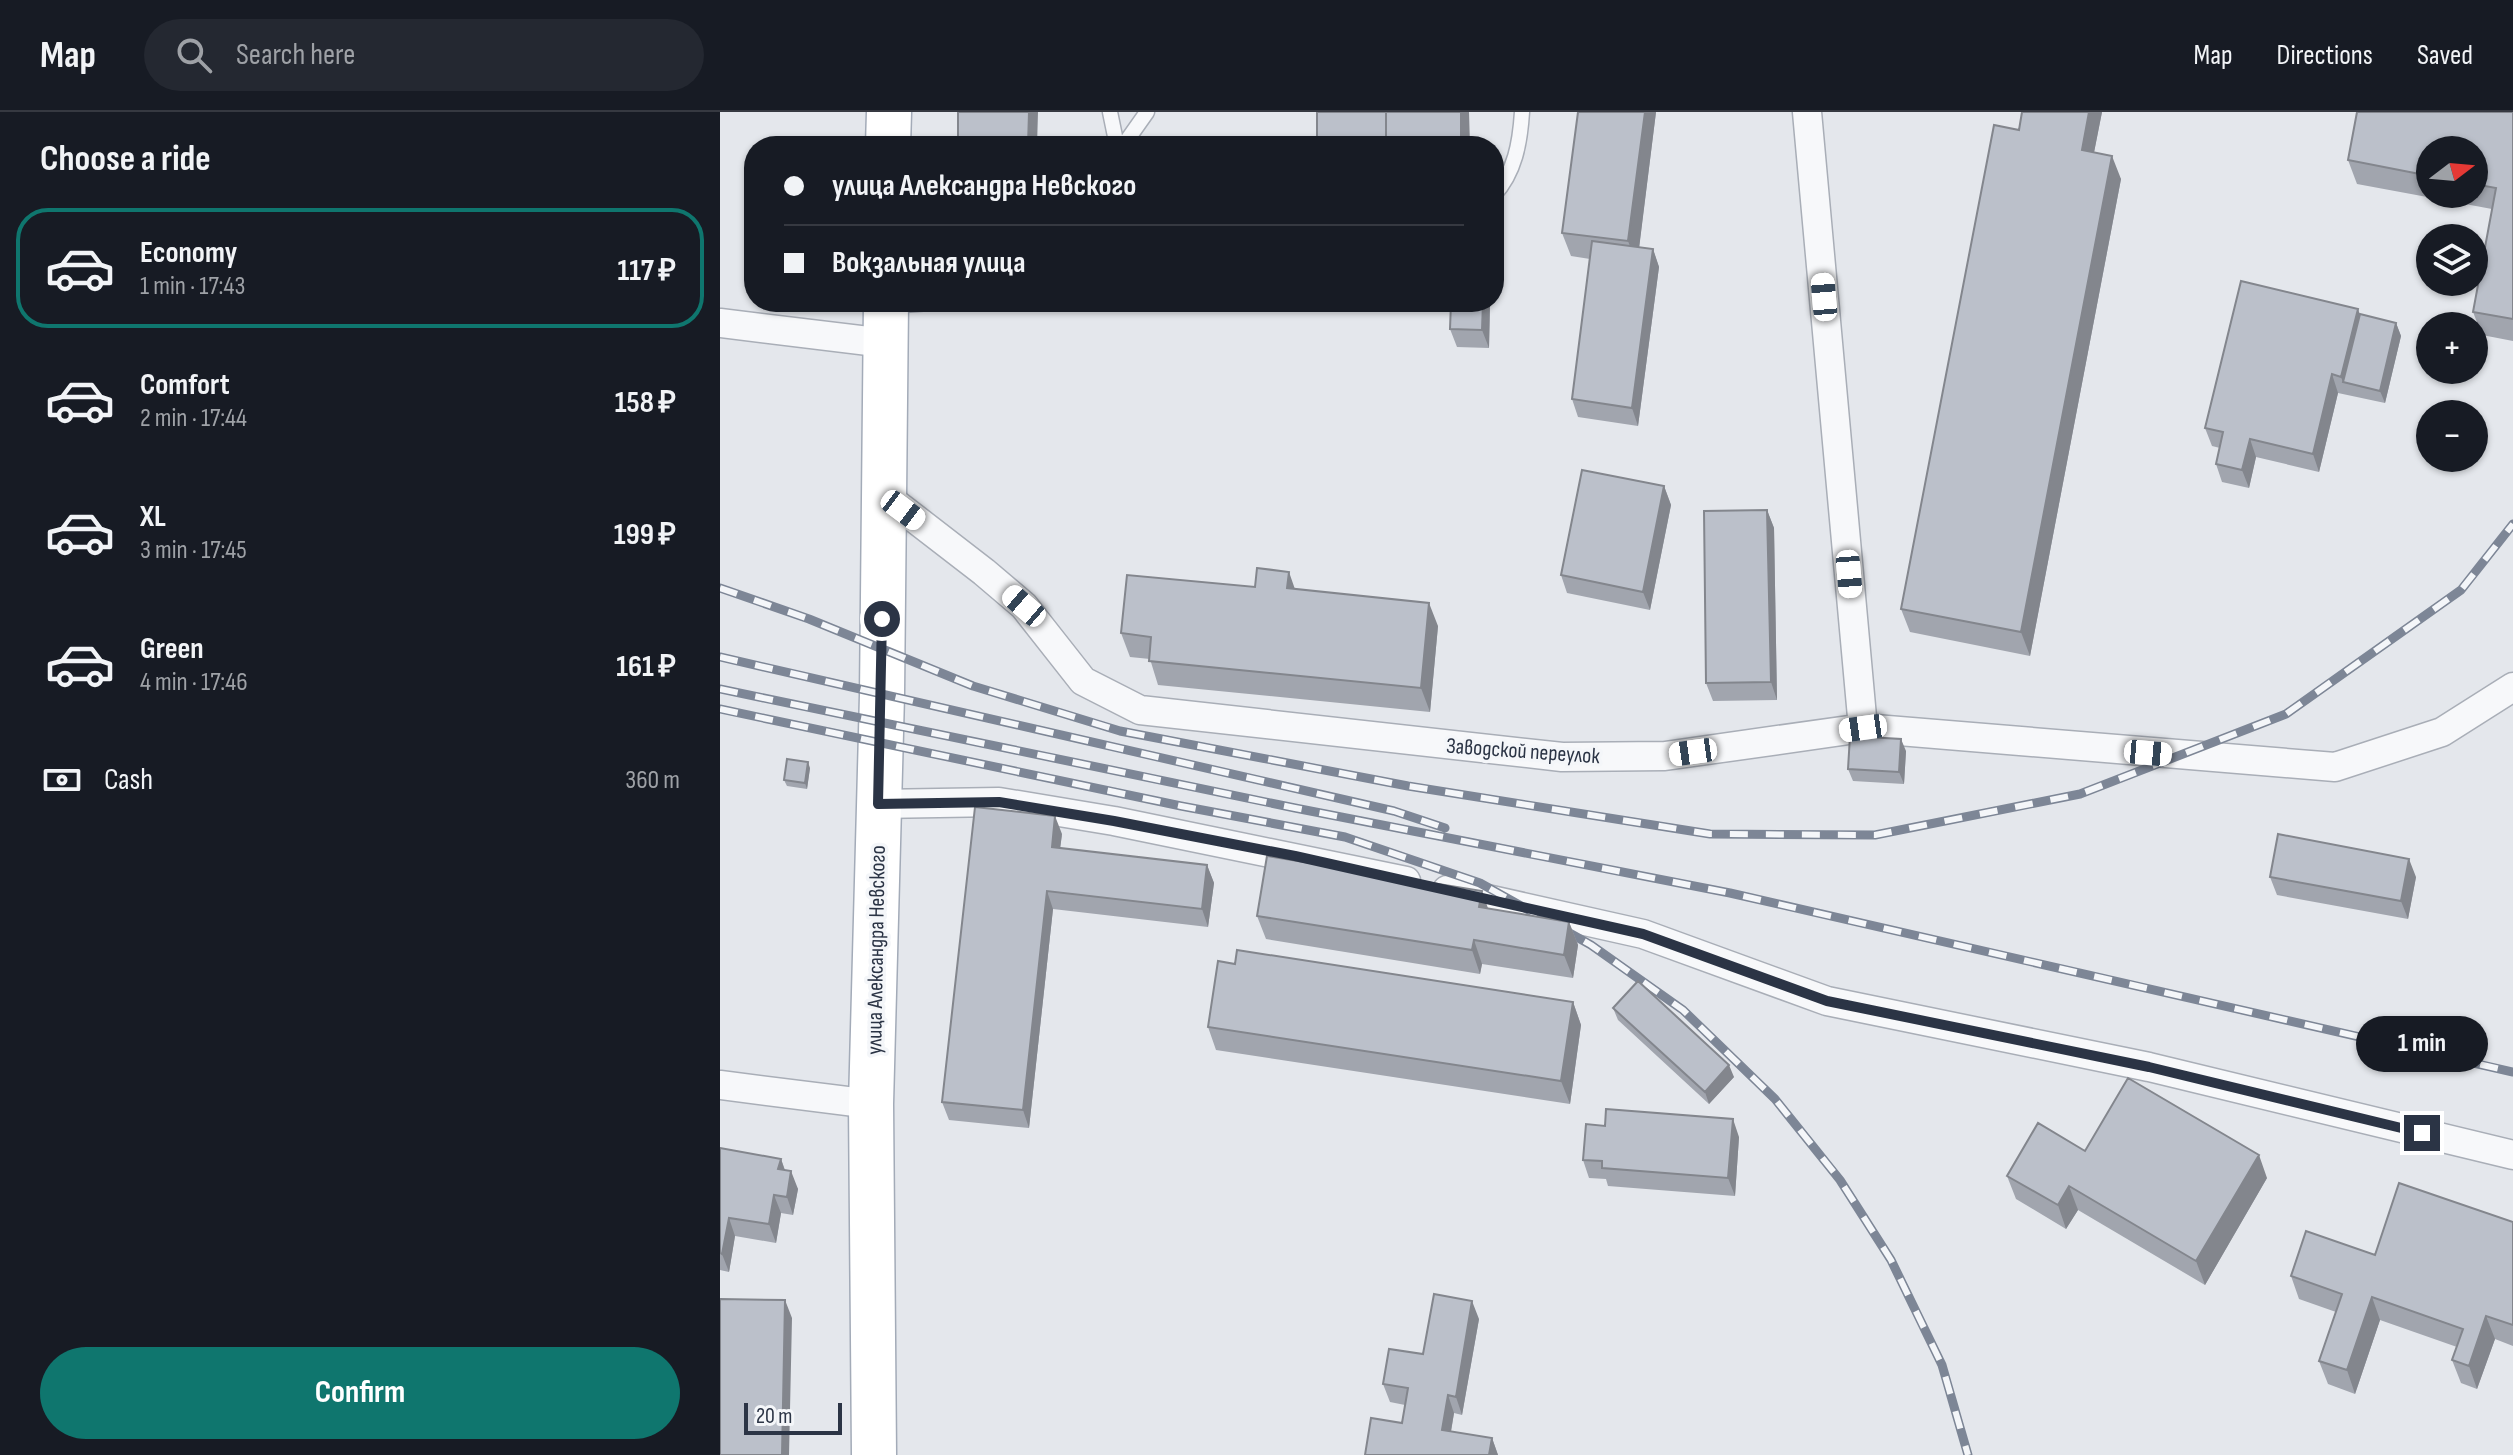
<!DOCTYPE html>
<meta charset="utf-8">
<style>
body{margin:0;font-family:"Sofia Sans Condensed",sans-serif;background:#242831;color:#f1f3f6;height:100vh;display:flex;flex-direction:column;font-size:30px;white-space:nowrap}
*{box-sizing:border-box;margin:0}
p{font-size:26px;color:#9ea1a6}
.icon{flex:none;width:44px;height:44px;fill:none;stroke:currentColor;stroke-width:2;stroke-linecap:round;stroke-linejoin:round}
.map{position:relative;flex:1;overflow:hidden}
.details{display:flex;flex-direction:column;background:#171b24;width:720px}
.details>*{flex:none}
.top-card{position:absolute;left:24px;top:24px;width:760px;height:176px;border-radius:32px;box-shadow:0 2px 6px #0004;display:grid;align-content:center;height:176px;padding:0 40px;background:#171b24}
.needle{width:52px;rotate:74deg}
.tools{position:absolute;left:1696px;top:24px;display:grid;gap:16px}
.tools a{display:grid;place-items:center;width:72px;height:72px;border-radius:50%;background:#171b24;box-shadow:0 2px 6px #0004;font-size:40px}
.scale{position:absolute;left:24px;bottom:20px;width:98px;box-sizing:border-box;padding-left:8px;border:4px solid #2b3445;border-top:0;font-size:22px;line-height:28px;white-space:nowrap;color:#2b3445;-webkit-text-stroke:6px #f4f6f9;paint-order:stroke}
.end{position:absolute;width:36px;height:36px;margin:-18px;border:10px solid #2b3445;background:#fff;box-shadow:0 0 0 4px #fff}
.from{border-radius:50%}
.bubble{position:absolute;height:56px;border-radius:28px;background:#171b24;box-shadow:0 2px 6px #0004;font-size:26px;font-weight:700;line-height:56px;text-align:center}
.car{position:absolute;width:24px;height:48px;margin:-24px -12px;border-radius:10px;box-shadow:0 0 6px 2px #0007;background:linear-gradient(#fff 24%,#345 0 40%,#fff 0 76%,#345 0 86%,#fff 0)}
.top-card b{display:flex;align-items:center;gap:28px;height:76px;font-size:30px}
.top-card b+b{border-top:2px solid #363941}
.top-card i{width:20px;height:20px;background:#f1f3f6}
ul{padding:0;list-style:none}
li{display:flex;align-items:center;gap:24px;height:120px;margin:0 16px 12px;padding:0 24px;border:4px solid transparent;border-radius:32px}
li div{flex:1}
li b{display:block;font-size:30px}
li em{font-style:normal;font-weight:700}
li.selected{border-color:#0f766e}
li>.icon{width:72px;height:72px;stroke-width:1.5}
h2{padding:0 40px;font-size:36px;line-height:96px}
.pay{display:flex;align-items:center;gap:20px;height:88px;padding:0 40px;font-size:30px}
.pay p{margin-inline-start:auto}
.cta{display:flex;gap:16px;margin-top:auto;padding:16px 40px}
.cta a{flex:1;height:92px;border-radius:48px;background:#0f766e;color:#fff;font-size:32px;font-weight:700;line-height:92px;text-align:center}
header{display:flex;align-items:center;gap:48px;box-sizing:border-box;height:112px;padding:0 40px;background:#171b24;border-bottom:2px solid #363941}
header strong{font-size:38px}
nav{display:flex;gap:44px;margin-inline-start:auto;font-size:28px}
.search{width:560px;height:72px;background:#242831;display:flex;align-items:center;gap:20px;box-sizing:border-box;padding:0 28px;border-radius:44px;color:#9ea1a6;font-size:30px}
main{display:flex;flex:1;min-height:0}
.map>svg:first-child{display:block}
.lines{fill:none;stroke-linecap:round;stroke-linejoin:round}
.lane-casing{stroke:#a9aeb7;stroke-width:17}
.street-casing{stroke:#a9aeb7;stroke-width:31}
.primary-casing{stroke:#a3abb8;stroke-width:47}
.lane{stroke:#f7f8fa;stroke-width:14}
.street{stroke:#f7f8fa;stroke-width:28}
.primary{stroke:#fff;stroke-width:44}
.rail-casing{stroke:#7d8696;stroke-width:9}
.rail{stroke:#f4f6f9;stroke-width:6;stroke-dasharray:18;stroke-linecap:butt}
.wall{fill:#a1a5ae;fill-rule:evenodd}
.shaded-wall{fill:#83868d}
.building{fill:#bbc0ca;stroke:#83868d;stroke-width:2}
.route{stroke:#2b3445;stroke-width:10}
.labels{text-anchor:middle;stroke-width:7;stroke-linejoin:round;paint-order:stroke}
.street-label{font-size:22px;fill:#2b3445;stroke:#f4f6f9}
</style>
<header>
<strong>Map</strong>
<div class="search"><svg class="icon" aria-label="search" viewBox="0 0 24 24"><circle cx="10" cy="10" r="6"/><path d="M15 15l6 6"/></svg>Search here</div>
<nav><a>Map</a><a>Directions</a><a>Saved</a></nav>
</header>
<main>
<section class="details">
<h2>Choose a ride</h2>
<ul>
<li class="selected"><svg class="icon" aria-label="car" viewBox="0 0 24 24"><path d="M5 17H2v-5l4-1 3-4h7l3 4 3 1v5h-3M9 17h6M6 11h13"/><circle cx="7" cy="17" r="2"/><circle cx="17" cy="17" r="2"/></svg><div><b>Economy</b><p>1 min · 17:43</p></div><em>117 ₽</em></li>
<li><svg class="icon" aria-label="car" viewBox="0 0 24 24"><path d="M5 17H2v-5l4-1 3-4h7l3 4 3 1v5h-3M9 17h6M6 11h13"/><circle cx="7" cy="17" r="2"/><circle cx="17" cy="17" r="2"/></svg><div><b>Comfort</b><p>2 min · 17:44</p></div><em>158 ₽</em></li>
<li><svg class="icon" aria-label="car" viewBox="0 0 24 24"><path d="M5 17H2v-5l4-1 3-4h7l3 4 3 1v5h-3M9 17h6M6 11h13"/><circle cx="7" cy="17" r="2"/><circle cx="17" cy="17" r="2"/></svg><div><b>XL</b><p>3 min · 17:45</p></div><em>199 ₽</em></li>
<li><svg class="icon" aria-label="car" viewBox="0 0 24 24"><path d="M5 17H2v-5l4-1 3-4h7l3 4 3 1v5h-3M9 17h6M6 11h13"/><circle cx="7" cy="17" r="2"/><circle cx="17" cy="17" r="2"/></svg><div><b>Green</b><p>4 min · 17:46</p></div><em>161 ₽</em></li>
</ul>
<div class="pay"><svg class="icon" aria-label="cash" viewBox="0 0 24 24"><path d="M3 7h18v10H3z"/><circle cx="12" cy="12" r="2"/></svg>Cash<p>360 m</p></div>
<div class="cta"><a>Confirm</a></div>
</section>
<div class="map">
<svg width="1793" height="1343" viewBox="0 0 1793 1343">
<rect width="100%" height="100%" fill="#e4e7ec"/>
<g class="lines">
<defs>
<path id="lane" d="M390 0 397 34
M403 34 427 0
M774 83C795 60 800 31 802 0
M170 194 223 190"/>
<path id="street" d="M1087 0 1143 616
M0 211 165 231
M163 382 264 460 304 494 363 569 420 598 842 645 945 644 1143 616 1615 655 1722 620 1793 575
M158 692 279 690 394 709 686 769
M727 778 923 822 1107 889 1429 955 1793 1043
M0 973 151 992"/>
<path id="primary" d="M168 34 169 0
M154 1343 151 992 162 583 166 190"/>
</defs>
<use href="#lane" class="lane-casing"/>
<use href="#street" class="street-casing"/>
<use href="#primary" class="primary-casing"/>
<use href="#lane" class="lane"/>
<use href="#street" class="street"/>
<use href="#primary" class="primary"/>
<defs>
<path id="rail" d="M0 476 89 507 253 574 400 619 688 674 990 722 1155 723 1360 682 1566 602 1741 478 1793 412
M0 545 674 699 725 716
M0 577 575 696 1010 781 1793 960
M0 597 461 694 625 725 760 771 871 833 963 898 1055 987 1120 1068 1171 1148 1222 1253 1248 1343"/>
</defs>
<use href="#rail" class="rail-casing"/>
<use href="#rail" class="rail"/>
</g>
<path class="wall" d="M858 0H936L919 135 933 137 939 155 918 314 858 305 852 287 870 147 851 144 842 121Z
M1382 0 1374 40 1401 67 1310 544 1190 520 1181 497 1299 18Z
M1793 0V229L1762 223 1753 200 1772 97 1637 72 1628 48ZM1710 38H1754V82H1710Z
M666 190H770L769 236 737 235 730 217 731 191Z
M1640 202 1676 211 1681 224 1665 291 1618 281 1599 360 1536 345 1529 376 1502 370 1496 352 1500 336 1492 334 1485 316Z
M944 374 951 393 930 498 847 481 841 463Z
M1047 398 1054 416 1057 588 993 589 986 571Z
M535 475 575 477 718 514 710 600 438 573 430 547 410 545 401 521Z
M1186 639 1184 672 1133 669 1128 657Z
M90 656 87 677 67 674 64 668Z
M342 722 340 736 487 753 494 771 488 815 333 797 309 1016 229 1008 222 990Z
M1550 765H1696L1688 807 1557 783Z
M537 804 849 810 858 833 853 866 762 852 760 862 546 827Z
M515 852 853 890 861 913 850 992 496 938 488 915Z
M893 896 1014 965 989 992 898 908Z
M1019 1025 1015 1084 888 1074 886 1067 869 1066 863 1048Z
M0 1036 61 1047 65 1058 78 1077 73 1103 61 1101 56 1131 15 1124 9 1160 0 1158Z
M1365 1039 1547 1066 1485 1173 1358 1098 1346 1117 1296 1087 1287 1064Z
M1793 1110V1234L1775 1227 1757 1277 1741 1271 1732 1248 1737 1235 1660 1208 1635 1282 1608 1272 1599 1249 1616 1200 1579 1187 1571 1164Z
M759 1207 742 1303 734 1301 731 1320 772 1326 778 1343H645L682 1311 685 1293 670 1290 663 1272 703 1242Z"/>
<path class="shaded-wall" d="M309 0H318L317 34H308Z
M741 0H749L750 34H741Z
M925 0H936L917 153 908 129Z
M1369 0H1382L1370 61 1362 38Z
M1392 44 1401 67 1310 544 1301 520Z
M933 137 939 155 918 314 912 296Z
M763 190H770L769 236 762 218Z
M1638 197 1644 215 1623 270 1621 265Z
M1676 211 1681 224 1665 291 1660 279Z
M1612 262 1618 281 1599 360 1593 342Z
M1530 327 1536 345 1529 376 1522 358Z
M944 374 951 393 930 498 923 480Z
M1047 398 1054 416 1057 588 1051 570Z
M569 460 577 483 567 476Z
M709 491 718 514 710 600 701 576Z
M1181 627 1186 639 1184 672 1179 660Z
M88 650 90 656 87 677 85 671Z
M335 704 342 722 338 753 332 735Z
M1689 747 1696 765 1688 807 1681 789Z
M487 753 494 771 488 815 482 797Z
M327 779 333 797 309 1016 303 998Z
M762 779 770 802 759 795Z
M849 810 858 833 853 866 844 843Z
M754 828 762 852 760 862 752 838Z
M853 890 861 913 850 992 841 969Z
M1009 953 1014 965 989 992 985 980Z
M1013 1007 1019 1025 1015 1084 1008 1066Z
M1539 1043 1547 1066 1485 1173 1476 1149Z
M61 1047 67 1065 58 1057Z
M71 1059 78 1077 73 1103 67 1085Z
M1349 1074 1358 1098 1346 1117 1338 1093Z
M54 1083 61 1101 56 1131 49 1112Z
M9 1106 15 1124 9 1160 2 1142Z
M1652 1185 1660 1208 1635 1282 1627 1258Z
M65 1188 72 1206 69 1343H62Z
M752 1189 759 1207 742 1303 736 1285Z
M1766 1204 1775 1227 1757 1277 1749 1254Z
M728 1283 734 1301 728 1336 722 1318Z
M772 1326 778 1343H769Z"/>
<path class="building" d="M238 0H309L308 34H238Z
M597 0H666V34H597Z
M666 0H741V34H666Z
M858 0H925L908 129 842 121Z
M1302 0H1369L1362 38 1392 44 1301 520 1181 497 1274 13 1299 18Z
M1637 0H1793V207L1753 200 1776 76 1754 72V38H1710V64L1628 48Z
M872 129 933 137 912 296 852 287Z
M1521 169 1638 197 1621 265 1612 262 1593 342 1530 327 1522 358 1496 352 1503 320 1485 316Z
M731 190H763L762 218 730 217Z
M1640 202 1676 211 1660 279 1623 270Z
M862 358 944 374 923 480 841 463Z
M1047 398 1051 570 986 571 984 399Z
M537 456 569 460 567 476 709 491 701 576 429 549 431 525 401 521 407 463 535 475Z
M1130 624 1181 627 1179 660 1128 657Z
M67 647 88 650 85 671 64 668Z
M255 695 335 704 332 735 487 753 482 797 327 779 303 998 222 990Z
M1558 722 1689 747 1681 789 1550 765Z
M547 744 762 779 759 795 849 810 844 843 754 828 752 838 537 804Z
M517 838 853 890 841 969 488 915 498 849 515 852Z
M918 869 1009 953 985 980 893 896Z
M1408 966 1539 1043 1476 1149 1349 1074 1338 1093 1287 1064 1318 1011 1365 1039Z
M886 997 1013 1007 1008 1066 882 1056V1049L863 1048 866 1012 885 1014Z
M0 1036 61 1047 58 1057 71 1059 67 1085 54 1083 49 1112 9 1106 2 1142 0 1141Z
M1679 1071 1793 1110V1213L1766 1204 1749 1254 1732 1248 1743 1217 1652 1185 1627 1258 1599 1249 1622 1182 1571 1164 1586 1119 1655 1143Z
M714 1182 752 1189 736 1285 728 1283 722 1318 772 1326 769 1343H645L651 1306 682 1311 688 1276 663 1272 669 1237 703 1242Z
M0 1187 65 1188 62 1343H0Z"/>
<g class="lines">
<path class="route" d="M162 507 158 692 279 690 394 709 575 744 923 822 1107 889 1429 955 1702 1021"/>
</g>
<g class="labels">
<g class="street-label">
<text transform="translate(803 638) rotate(4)" y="8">Заводской переулок</text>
<text transform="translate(155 838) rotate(-89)" y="8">улица Александра Невского</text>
</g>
</g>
</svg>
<div class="tools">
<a><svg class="needle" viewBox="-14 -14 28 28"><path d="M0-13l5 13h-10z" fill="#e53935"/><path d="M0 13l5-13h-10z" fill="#9ea1a6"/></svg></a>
<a><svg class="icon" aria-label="layers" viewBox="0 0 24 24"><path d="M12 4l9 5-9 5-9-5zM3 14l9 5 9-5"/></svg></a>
<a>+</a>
<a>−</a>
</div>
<div class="scale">20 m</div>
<i class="end from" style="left:162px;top:507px"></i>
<i class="end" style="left:1702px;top:1021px"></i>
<div class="bubble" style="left:1636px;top:904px;width:132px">1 min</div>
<i class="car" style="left:1104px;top:185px;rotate:355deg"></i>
<i class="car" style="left:183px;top:398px;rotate:127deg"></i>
<i class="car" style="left:1129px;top:462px;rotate:175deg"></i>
<i class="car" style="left:304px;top:494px;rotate:311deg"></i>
<i class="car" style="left:1143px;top:616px;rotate:262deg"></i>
<i class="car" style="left:973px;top:640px;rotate:262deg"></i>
<i class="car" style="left:1428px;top:641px;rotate:95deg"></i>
<div class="top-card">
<b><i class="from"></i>улица Александра Невского</b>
<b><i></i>Вокзальная улица</b>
</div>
</div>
</main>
